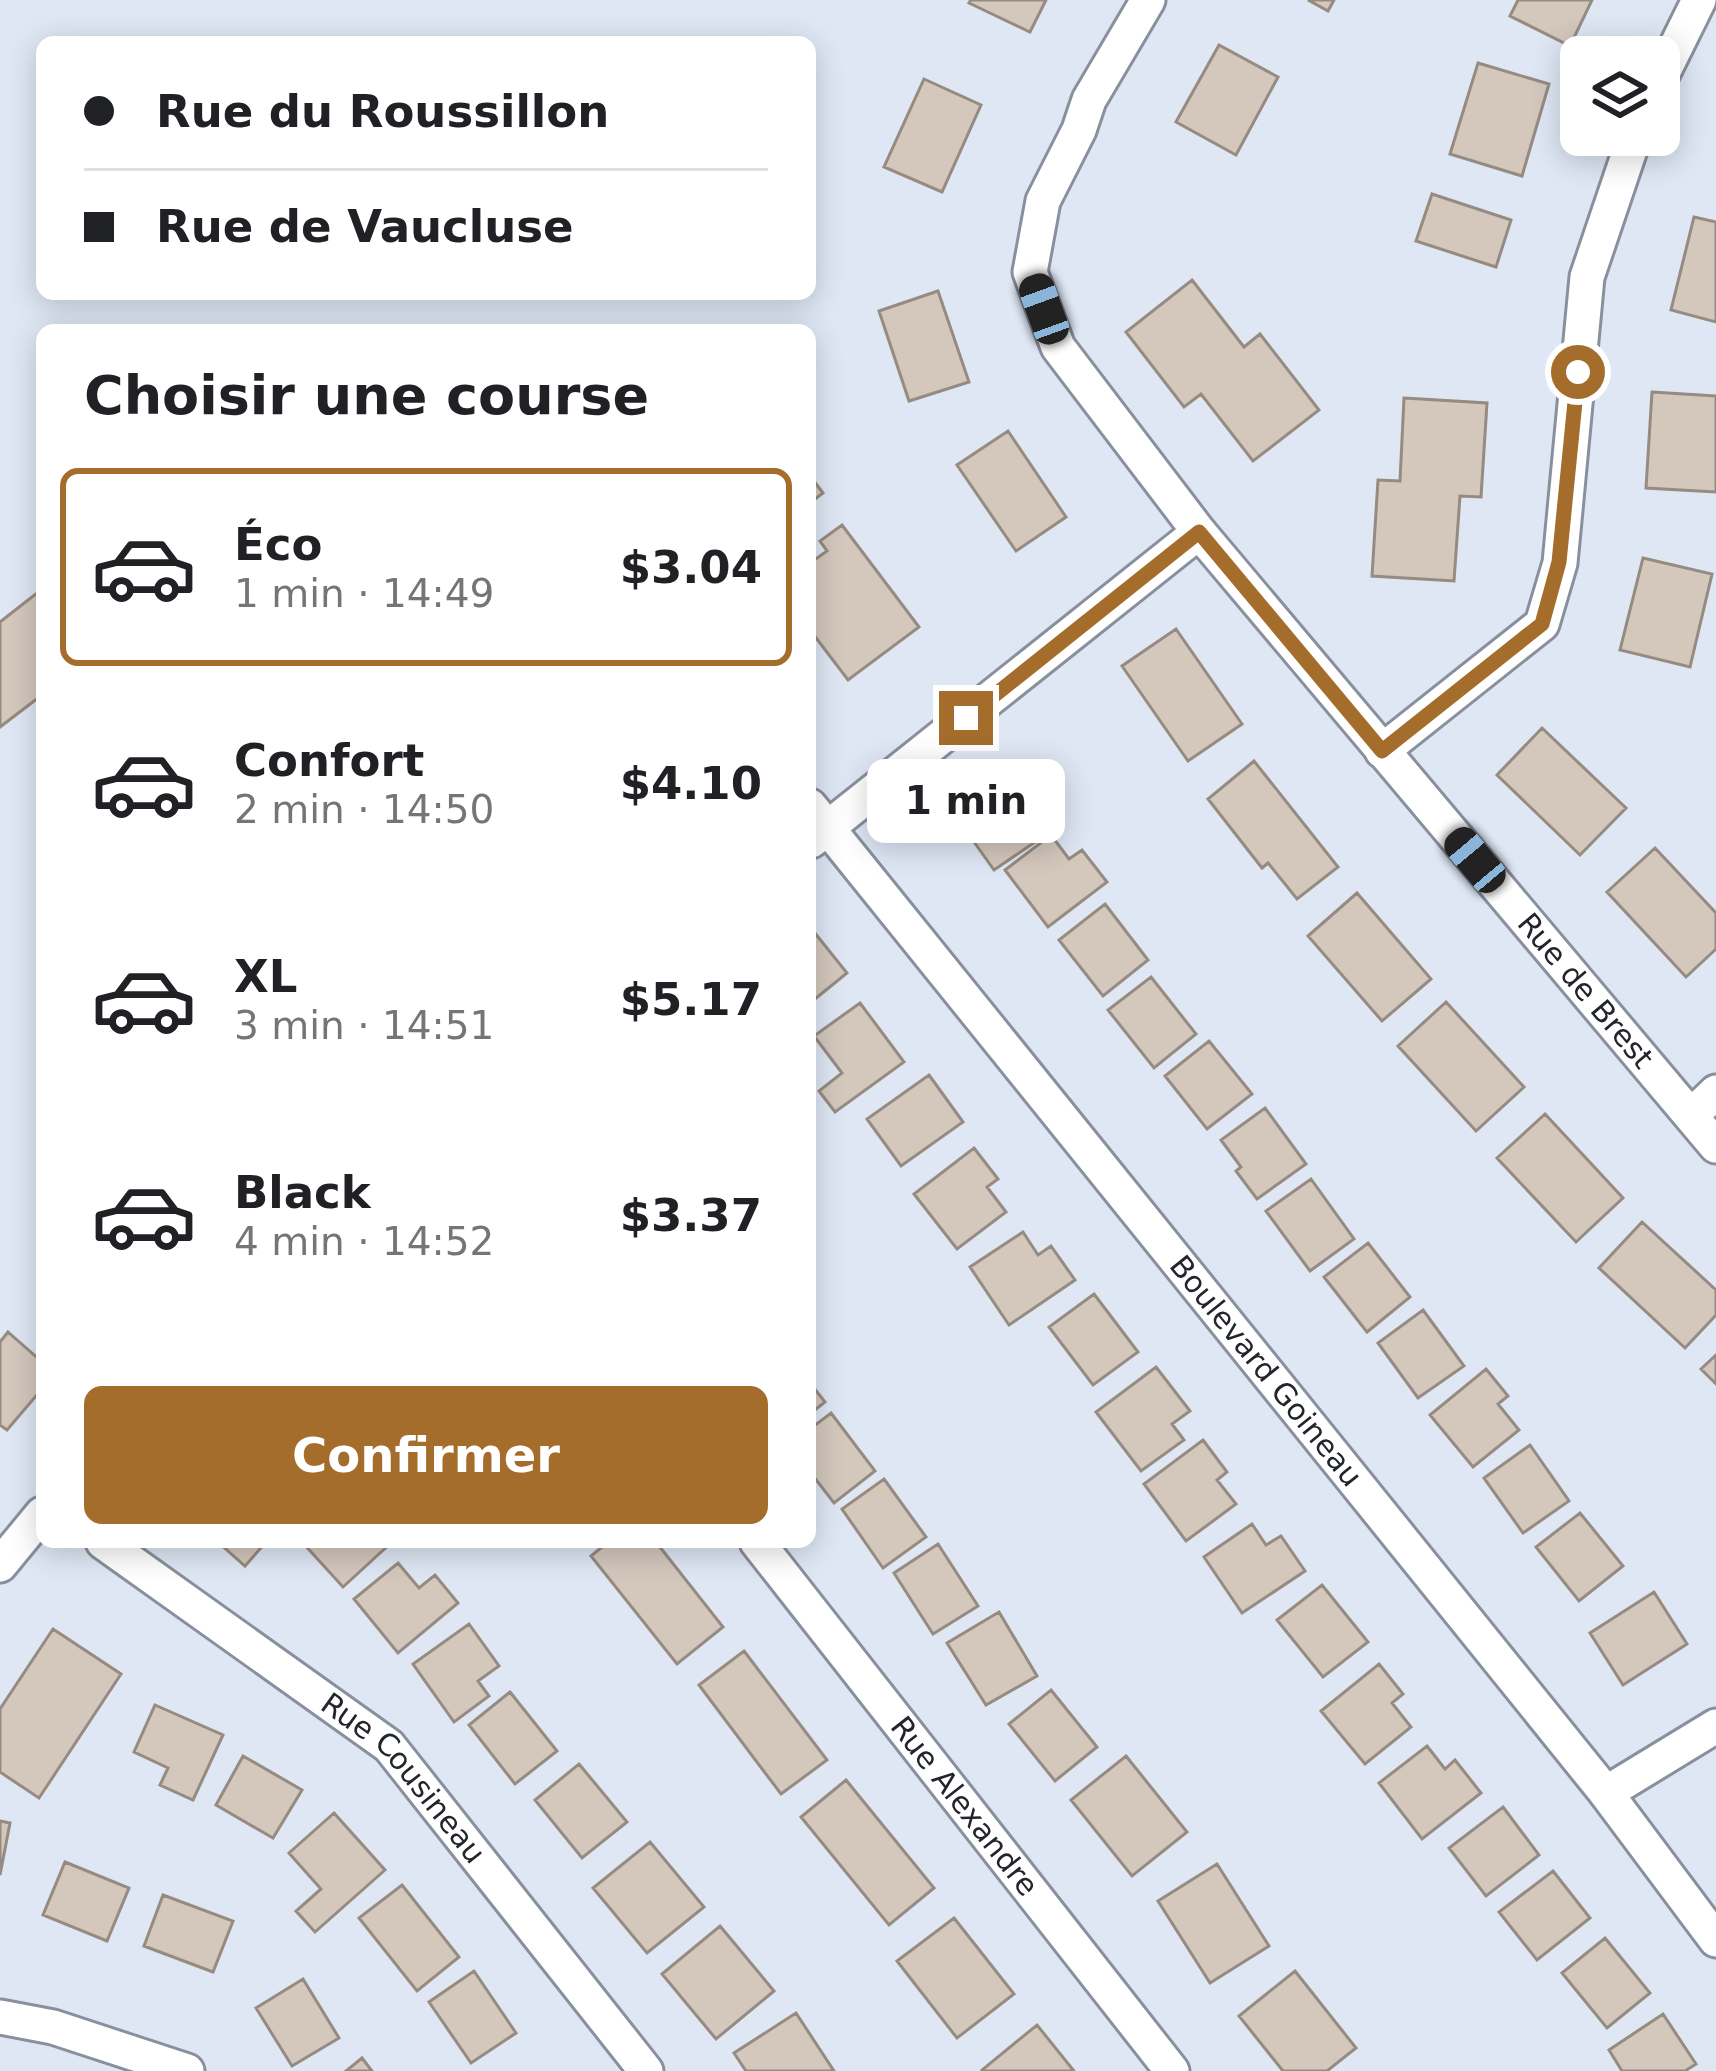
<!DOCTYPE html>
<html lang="fr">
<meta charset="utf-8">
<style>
body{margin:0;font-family:"DejaVu Sans",sans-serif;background:#f6f6f6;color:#202124;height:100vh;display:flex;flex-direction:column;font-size:45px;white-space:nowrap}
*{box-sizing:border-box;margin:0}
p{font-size:39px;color:#757577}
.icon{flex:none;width:66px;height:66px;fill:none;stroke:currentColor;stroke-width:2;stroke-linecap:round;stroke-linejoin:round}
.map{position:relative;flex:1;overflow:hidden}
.drawer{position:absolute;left:36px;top:324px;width:780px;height:1224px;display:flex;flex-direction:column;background:#fff;border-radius:18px;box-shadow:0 6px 30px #0003}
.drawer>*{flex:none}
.banner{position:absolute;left:36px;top:36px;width:780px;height:264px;border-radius:18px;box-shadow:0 6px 30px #0003;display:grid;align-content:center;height:264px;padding:0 48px;background:#fff}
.tools{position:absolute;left:1560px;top:36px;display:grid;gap:24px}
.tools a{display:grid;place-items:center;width:120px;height:120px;border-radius:18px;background:#fff;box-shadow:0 6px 30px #0003;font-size:60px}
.end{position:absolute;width:54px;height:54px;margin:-27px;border:15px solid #a56d2b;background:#fff;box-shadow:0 0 0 6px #fff}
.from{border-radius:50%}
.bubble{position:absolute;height:84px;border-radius:18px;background:#fff;box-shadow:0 6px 30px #0003;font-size:39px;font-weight:700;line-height:84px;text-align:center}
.car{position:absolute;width:36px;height:72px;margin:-36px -18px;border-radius:15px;box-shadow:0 0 9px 3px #0007;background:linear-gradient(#222 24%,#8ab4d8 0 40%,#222 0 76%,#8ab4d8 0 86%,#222 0)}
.banner b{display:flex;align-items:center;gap:42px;height:114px;font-size:45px}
.banner b+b{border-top:3px solid #e0e0e0}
.banner i{width:30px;height:30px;background:#202124}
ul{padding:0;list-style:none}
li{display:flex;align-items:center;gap:36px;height:198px;margin:0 24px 18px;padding:0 24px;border:6px solid transparent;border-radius:18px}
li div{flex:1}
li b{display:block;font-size:45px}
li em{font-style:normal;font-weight:700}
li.active{border-color:#a56d2b}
li>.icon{width:108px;height:108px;stroke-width:1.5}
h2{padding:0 48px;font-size:54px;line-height:144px}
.cta{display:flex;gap:24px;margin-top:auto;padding:24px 48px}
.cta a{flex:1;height:138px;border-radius:18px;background:#a56d2b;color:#fff;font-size:48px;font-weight:700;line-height:138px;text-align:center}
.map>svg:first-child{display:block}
.building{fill:#d4c8bd;stroke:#968b80;stroke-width:3}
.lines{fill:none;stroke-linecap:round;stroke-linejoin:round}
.minor-casing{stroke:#89909d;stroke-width:39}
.minor{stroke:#fff;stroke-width:33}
.route{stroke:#a56d2b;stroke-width:15}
.labels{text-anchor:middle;stroke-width:9;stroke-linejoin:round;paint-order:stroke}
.street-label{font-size:30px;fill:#22252a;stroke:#fff}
</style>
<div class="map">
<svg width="1716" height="2071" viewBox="0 0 1716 2071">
<rect width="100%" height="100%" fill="#dfe7f5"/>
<path class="building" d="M971 0H1046L1030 32 969 3Z
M1308 0H1334L1328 11Z
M1518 0H1592L1570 46 1510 16Z
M1219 45 1278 77 1236 155 1176 122Z
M1478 63 1549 84 1522 176 1450 154Z
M924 79 981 105 942 192 884 167Z
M1432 194 1511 220 1496 267 1416 241Z
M1694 217 1716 222V322L1671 310Z
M1192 280 1244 347 1260 334 1319 410 1253 461 1201 394 1184 407 1126 332Z
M938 291 969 382 909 401 879 311Z
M1652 392 1716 396V492L1646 488Z
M1404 398 1487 403 1481 497 1460 496 1454 581 1372 576 1378 480 1400 481Z
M1008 431 1066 517 1016 551 957 465Z
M810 476 823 493 810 503Z
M842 525 919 627 848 680 810 630V563L827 551 820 541Z
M1643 558 1712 574 1690 667 1620 650Z
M37 593 42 599V695L0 727V622Z
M1176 629 1242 724 1188 761 1122 666Z
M1542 728 1626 808 1580 855 1497 775Z
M1254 761 1338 867 1297 899 1268 863 1262 868 1208 799Z
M984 769 1035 842 994 870 942 797Z
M1051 835 1069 859 1082 850 1107 882 1048 927 1005 870Z
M1655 848 1716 913V949L1686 977 1607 892Z
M1357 893 1431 979 1382 1021 1308 936Z
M1105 904 1148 960 1103 996 1059 940Z
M810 927 847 973 810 1003Z
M1151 977 1196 1034 1154 1068 1108 1010Z
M1446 1002 1524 1087 1476 1131 1398 1046Z
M860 1003 904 1062 835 1112 819 1091 842 1073 814 1036Z
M1209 1041 1252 1094 1207 1129 1165 1076Z
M929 1075 963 1122 901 1166 867 1119Z
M1265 1108 1306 1164 1257 1199 1236 1171 1241 1167 1221 1140Z
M1545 1114 1623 1198 1576 1242 1497 1158Z
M974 1148 998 1179 987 1187 1006 1212 957 1249 914 1194Z
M1311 1179 1354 1239 1310 1271 1266 1211Z
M1642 1222 1716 1290V1315L1685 1348 1599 1268Z
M1023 1232 1038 1255 1051 1246 1075 1280 1009 1325 970 1267Z
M1368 1243 1410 1297 1367 1332 1324 1277Z
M1094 1294 1138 1352 1093 1385 1049 1327Z
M1423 1310 1464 1366 1418 1398 1378 1343Z
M8 1332 42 1362V1389L7 1430 0 1425V1342Z
M1716 1355V1384L1701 1369Z
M1156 1367 1190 1411 1172 1424 1184 1440 1141 1471 1096 1412Z
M1486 1369 1508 1396 1498 1404 1519 1430 1473 1467 1430 1415Z
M810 1383 825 1402 810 1414Z
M831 1413 875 1471 834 1503 810 1472V1429Z
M1203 1440 1227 1472 1217 1480 1236 1504 1186 1541 1144 1484Z
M1530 1445 1569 1501 1523 1533 1484 1478Z
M884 1479 926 1537 883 1568 842 1509Z
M1580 1513 1623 1566 1579 1601 1536 1547Z
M1252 1524 1266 1545 1281 1536 1305 1571 1242 1613 1204 1557Z
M218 1542H266L245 1566Z
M302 1542H392L343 1587Z
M608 1542H656L723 1627 677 1664 591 1556Z
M938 1544 978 1606 933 1634 894 1573Z
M398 1563 419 1588 435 1575 458 1603 398 1653 354 1599Z
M1322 1585 1368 1642 1323 1677 1277 1620Z
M1654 1592 1687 1644 1623 1685 1590 1633Z
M999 1612 1037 1676 986 1705 947 1643Z
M469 1624 499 1666 478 1681 489 1696 454 1722 413 1664Z
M53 1629 121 1674 39 1798 0 1772V1709Z
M744 1651 827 1760 781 1794 699 1685Z
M1379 1664 1403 1694 1392 1703 1411 1727 1365 1764 1321 1711Z
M1051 1690 1097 1747 1055 1781 1009 1724Z
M510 1692 557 1751 515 1784 469 1725Z
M155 1705 223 1735 193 1800 160 1785 168 1768 134 1752Z
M1427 1746 1445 1769 1455 1760 1481 1793 1422 1839 1379 1783Z
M243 1756 302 1790 273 1838 216 1805Z
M1126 1756 1187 1832 1132 1876 1071 1800Z
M579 1764 627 1822 582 1858 535 1800Z
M846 1780 934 1888 889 1925 801 1817Z
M1503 1807 1539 1855 1486 1896 1449 1848Z
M334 1813 385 1870 315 1932 296 1911 321 1889 289 1853Z
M0 1821 10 1823 0 1875Z
M650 1842 704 1907 647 1953 593 1888Z
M65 1862 129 1888 107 1941 43 1915Z
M1217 1864 1269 1946 1210 1983 1158 1901Z
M1553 1871 1590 1918 1537 1960 1499 1912Z
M402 1885 459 1957 417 1991 359 1918Z
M163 1895 233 1921 213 1972 144 1946Z
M954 1918 1014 1994 957 2038 897 1961Z
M720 1926 774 1991 716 2039 662 1974Z
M1605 1938 1650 1993 1607 2028 1562 1973Z
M474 1971 516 2033 471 2063 429 2002Z
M1295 1971 1356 2048 1327 2071H1283L1239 2016Z
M303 1979 339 2038 292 2066 256 2008Z
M796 2013 834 2071H746L734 2053Z
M1663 2014 1696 2064 1685 2071H1622L1609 2050Z
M1037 2025 1074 2071H983L982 2070Z
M362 2058 372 2071H346Z"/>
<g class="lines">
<defs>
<g id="minor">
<path id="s1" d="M1148 0 1089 100 1079 130 1043 201 1030 272 1058 347 1199 532 1716 1146"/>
<path d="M1659 81 1699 0"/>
<path d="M1382 751 1542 624 1560 563 1587 277 1635 135"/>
<path id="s2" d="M810 806 1606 1793 1716 1940"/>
<path d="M811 841 1199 532"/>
<path d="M1691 1116 1716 1092"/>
<path id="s3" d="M103 1542 389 1746 646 2071"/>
<path id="s4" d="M757 1542 1172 2071"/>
<path d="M0 1565 42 1514"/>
<path d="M1606 1793 1716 1726"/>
<path d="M0 2017 53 2027 187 2071"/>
</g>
</defs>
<use href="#minor" class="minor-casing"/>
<use href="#minor" class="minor"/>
</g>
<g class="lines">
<path class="route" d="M966 718 1199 532 1382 751 1542 624 1559 562 1578 372"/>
</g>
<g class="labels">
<g class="street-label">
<text dy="10" stroke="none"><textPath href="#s1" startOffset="1212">Rue de Brest</textPath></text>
<text dy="10" stroke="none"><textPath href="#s2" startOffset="726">Boulevard Goineau</textPath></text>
<text dy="10" stroke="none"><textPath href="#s3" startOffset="384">Rue Cousineau</textPath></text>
<text dy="10" stroke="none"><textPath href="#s4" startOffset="336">Rue Alexandre</textPath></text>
</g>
</g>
</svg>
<div class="tools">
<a><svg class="icon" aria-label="layers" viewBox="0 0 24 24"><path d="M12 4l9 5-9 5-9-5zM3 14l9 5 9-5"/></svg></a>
</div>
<i class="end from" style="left:1578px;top:372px"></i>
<i class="end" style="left:966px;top:718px"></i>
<div class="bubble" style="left:867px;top:759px;width:198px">1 min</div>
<i class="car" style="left:1044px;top:309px;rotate:340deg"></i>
<i class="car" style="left:1475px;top:860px;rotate:320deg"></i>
<div class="banner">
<b><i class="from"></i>Rue du Roussillon</b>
<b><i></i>Rue de Vaucluse</b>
</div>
<section class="drawer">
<h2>Choisir une course</h2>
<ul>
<li class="active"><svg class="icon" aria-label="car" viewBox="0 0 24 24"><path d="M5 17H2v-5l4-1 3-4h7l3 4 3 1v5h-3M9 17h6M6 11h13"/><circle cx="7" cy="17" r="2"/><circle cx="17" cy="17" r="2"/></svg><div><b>Éco</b><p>1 min · 14:49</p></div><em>$3.04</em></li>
<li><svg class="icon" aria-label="car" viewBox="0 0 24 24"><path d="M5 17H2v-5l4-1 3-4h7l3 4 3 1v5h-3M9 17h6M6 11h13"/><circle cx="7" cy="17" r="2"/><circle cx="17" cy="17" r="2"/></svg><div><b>Confort</b><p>2 min · 14:50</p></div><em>$4.10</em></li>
<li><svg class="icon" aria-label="car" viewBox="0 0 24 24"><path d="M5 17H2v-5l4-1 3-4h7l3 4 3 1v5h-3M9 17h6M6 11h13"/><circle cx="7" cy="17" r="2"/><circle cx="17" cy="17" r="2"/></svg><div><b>XL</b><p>3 min · 14:51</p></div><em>$5.17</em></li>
<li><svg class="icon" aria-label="car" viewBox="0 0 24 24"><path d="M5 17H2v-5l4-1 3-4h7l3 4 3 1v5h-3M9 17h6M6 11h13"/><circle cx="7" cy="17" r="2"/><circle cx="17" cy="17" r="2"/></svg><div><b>Black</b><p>4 min · 14:52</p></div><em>$3.37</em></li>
</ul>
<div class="cta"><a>Confirmer</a></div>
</section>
</div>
